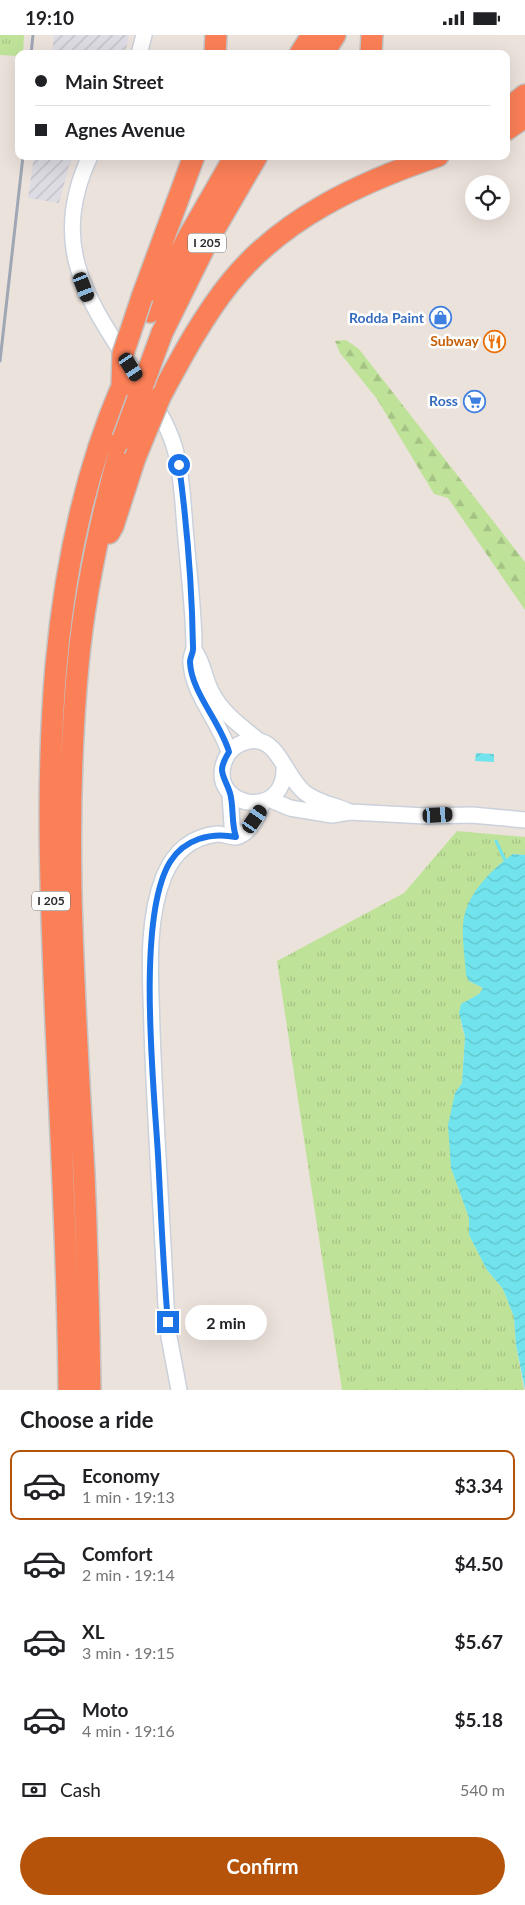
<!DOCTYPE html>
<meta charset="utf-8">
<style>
body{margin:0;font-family:Lato,sans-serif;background:#f2f2f2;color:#202124;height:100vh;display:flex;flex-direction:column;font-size:19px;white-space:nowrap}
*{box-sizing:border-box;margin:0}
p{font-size:16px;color:#757577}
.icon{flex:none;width:28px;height:28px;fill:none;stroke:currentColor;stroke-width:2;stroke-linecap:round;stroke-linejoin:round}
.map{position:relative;height:1355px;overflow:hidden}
.side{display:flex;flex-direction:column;background:#fff;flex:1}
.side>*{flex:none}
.guide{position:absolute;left:15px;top:15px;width:495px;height:110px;border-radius:10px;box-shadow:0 5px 20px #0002;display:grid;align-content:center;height:110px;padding:0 20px;background:#fff}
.fabs{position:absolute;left:465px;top:140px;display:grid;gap:10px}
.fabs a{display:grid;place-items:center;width:45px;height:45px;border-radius:50%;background:#fff;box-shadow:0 5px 20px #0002;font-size:25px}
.end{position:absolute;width:22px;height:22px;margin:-11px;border:6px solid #1a73e8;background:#fff;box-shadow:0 0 0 2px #fff}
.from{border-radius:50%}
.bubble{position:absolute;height:35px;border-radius:18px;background:#fff;box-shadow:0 5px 20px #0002;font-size:16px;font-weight:700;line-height:35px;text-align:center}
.car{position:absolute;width:15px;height:30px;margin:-15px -8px;border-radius:6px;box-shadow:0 0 4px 1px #0007;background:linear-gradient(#222 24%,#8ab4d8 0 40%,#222 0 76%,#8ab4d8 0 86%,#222 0)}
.guide b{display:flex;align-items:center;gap:18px;height:48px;font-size:19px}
.guide b+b{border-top:1px solid #e0e0e0}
.guide i{width:12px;height:12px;background:#202124}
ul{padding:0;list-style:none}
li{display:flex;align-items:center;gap:15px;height:70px;margin:0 10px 8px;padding:0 10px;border:2px solid transparent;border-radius:10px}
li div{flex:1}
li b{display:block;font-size:19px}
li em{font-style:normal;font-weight:700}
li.selected{border-color:#b45309}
li>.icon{width:45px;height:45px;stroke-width:1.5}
h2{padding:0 20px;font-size:22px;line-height:60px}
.pay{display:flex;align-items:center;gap:12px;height:55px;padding:0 20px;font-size:19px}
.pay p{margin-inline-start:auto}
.button{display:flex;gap:10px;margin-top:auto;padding:10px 20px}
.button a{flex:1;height:58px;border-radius:30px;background:#b45309;color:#fff;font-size:20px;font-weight:700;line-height:58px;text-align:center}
.status{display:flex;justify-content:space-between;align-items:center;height:35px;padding:0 25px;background:#fff;direction:ltr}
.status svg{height:14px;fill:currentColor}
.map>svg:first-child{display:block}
.industrial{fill:url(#industrial-furrows)}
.grass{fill:url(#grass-tufts)}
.forest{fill:url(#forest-firs)}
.water{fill:url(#water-waves)}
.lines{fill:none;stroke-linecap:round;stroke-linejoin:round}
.stream{stroke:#70e3ec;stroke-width:3}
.minor-casing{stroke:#cad1db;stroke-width:18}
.highway-casing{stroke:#c3c3c3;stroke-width:24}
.minor{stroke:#fff;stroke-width:15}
.highway{stroke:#fb7f57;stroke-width:21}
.rail{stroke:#9fa6b4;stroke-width:3}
.highway-bridge-casing{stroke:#c3c3c3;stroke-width:24;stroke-linecap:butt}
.highway-bridge{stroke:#fb7f57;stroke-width:21}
.route{stroke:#1a73e8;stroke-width:6}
.labels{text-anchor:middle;stroke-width:5;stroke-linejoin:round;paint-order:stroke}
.shield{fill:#fff;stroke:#6a6a6a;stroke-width:1}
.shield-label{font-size:12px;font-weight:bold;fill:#2a2a2a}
.shop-label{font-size:14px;font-weight:bold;fill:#366cbe;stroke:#fff;text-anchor:end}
.food-label{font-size:14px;font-weight:bold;fill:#c56008;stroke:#fff;text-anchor:end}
</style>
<div class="status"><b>19:10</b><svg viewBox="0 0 49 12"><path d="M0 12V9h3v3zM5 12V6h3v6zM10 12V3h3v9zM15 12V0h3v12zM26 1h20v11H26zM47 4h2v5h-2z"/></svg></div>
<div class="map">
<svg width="525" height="1355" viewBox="0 0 525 1355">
<defs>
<pattern id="industrial-furrows" width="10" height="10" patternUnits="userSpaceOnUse" patternTransform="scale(1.25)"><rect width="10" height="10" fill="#dddce4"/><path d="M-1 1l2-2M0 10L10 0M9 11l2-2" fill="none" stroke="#bebdc4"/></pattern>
<pattern id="grass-tufts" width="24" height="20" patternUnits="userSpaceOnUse" patternTransform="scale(1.25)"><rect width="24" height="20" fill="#bfe299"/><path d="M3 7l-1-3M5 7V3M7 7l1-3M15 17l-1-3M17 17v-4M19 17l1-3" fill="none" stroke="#a4c284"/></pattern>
<pattern id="forest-firs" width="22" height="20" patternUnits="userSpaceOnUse" patternTransform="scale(1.25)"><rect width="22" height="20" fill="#bfe299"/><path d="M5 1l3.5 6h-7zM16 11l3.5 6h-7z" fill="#a4c284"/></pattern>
<pattern id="water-waves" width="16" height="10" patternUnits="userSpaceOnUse" patternTransform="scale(1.25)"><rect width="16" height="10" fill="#70e3ec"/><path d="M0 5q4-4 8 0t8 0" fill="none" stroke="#61c3cb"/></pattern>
</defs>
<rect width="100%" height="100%" fill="#ece2dc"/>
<path class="industrial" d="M54 0H129L125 19H52Z
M34 121H74L69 131 59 168 28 163Z"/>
<path class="grass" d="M0 0H24L23 19H19V21L0 20Z
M457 796 525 802V820L513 819 463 890 469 946 483 953 479 959 461 969V989L465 1002 462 1048 455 1058 451 1132 469 1183V1200L487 1235 503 1254 514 1282 516 1310 524 1355H342L277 926 404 858Z"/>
<path class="forest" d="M346 305 359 314 525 527V575L448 463 434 459 377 364 340 318 335 306Z"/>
<path class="water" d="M476 718 494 719V727L475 726Z
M513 819 525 820V1355L516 1310 514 1282 503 1254 487 1235 469 1200V1183L451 1133 448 1090 455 1058 462 1048 465 1002 459 978 461 969 479 959 483 953 469 946 466 940C465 923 462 906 463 890 465 860 491 835 513 819Z"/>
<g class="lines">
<path class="stream" d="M496 806 505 825"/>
<defs>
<path id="minor" d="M139 19 144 0
M90 121C45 217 94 273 143 350 156 372 170 393 176 418 183 446 183 475 186 504 189 540 194 577 194 613 193 618 190 623 191 628 193 660 220 687 229 717
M194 615C204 628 204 644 212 658 223 679 241 691 259 706
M284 731C287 785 213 774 223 731 225 722 231 714 238 710 276 690 283 740 304 757 317 768 335 770 350 777
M230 758 232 790 236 802
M269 764 290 773 332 780 350 777 426 781 472 780 525 785
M179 1355 169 1302 166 1271C162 1179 155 1087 152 995 151 945 145 888 164 841 174 817 191 802 217 799 224 799 230 802 236 802 249 800 261 778 262 767"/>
<path id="highway" d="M215 19 216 0
M300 19 312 0
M323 19 335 0
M371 19 372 0
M506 75 525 60
M506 95 525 82
M142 262 194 121
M150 277 189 201 235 121
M162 298 207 207 257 121
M160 362C181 323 202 283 230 248 282 183 361 147 438 121
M109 498 113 491 135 423
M69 1355C68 1207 58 1060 53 912 46 725 46 527 122 351
M90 1355C89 1283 87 1211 84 1139 75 970 62 799 78 630 85 554 102 478 123 404"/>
</defs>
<use href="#minor" class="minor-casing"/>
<use href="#highway" class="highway-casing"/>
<use href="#minor" class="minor"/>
<use href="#highway" class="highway"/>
<path class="rail" d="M31 19 33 0
M0 326 23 121"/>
<defs>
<path id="highway-bridge" d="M122 351 123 319 142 262
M123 404 162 298
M135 423 160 362"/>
</defs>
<use href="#highway-bridge" class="highway-bridge-casing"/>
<use href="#highway-bridge" class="highway-bridge"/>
</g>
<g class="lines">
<path class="route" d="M168 1287C163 1232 161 1176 158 1120 154 1052 136 883 170 827 184 804 211 797 236 802 231 787 234 772 230 758 224 739 216 738 229 717 221 688 191 657 190 627 190 622 194 617 193 612 192 552 187 490 179 430"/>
</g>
<defs>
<symbol id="shop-ring" viewBox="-11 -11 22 22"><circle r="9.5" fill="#fff" stroke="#3f7fe0" stroke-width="1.5"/><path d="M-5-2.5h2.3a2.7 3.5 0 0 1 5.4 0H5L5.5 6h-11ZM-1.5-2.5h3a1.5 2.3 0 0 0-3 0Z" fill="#3f7fe0"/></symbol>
<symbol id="restaurant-ring" viewBox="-11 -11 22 22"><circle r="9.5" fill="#fff" stroke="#e8710a" stroke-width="1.5"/><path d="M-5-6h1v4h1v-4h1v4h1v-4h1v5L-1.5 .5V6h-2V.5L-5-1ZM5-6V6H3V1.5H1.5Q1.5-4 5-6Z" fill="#e8710a"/></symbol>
<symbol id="supermarket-ring" viewBox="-11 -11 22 22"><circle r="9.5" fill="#fff" stroke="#3f7fe0" stroke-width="1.5"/><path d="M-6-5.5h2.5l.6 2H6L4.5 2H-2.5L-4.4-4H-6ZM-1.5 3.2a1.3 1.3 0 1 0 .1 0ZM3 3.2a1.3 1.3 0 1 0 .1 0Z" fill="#3f7fe0"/></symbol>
</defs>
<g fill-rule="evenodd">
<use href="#shop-ring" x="428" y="270" width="25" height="25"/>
<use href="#restaurant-ring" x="482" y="294" width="25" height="25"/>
<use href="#supermarket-ring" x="462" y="354" width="25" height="25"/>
</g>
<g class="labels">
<g class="shield">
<rect x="188" y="198.5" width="38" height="19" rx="4"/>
<rect x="32" y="856.5" width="38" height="19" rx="4"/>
</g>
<g class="shield-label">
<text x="207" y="212">I 205</text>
<text x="51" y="870">I 205</text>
</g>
<g class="shop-label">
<text x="424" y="288">Rodda Paint</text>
<text x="458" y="371">Ross</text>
</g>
<g class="food-label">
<text x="479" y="311">Subway</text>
</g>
</g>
</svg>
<div class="fabs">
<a><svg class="icon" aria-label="locate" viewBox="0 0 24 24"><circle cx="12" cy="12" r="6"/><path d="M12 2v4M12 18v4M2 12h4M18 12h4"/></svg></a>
</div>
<i class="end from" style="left:179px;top:430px"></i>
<i class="end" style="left:168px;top:1287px"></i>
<div class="bubble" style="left:185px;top:1270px;width:82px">2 min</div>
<i class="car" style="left:84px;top:252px;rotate:159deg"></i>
<i class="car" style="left:131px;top:332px;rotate:147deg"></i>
<i class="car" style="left:438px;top:780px;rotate:87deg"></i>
<i class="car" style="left:255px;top:784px;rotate:35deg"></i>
<div class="guide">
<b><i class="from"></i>Main Street</b>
<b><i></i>Agnes Avenue</b>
</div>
</div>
<section class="side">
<h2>Choose a ride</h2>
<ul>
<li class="selected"><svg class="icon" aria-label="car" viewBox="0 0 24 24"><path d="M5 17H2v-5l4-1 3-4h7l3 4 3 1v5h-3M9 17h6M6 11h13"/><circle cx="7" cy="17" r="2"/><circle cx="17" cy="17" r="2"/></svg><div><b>Economy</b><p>1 min · 19:13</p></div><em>$3.34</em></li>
<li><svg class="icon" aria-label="car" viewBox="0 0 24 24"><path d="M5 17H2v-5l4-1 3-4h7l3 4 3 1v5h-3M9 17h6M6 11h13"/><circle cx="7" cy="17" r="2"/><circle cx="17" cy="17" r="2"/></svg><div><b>Comfort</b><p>2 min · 19:14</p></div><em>$4.50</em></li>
<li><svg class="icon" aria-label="car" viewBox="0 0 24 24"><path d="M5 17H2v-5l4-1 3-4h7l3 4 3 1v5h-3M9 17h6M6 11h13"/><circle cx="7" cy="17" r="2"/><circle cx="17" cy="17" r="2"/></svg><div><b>XL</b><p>3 min · 19:15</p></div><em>$5.67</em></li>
<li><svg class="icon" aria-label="car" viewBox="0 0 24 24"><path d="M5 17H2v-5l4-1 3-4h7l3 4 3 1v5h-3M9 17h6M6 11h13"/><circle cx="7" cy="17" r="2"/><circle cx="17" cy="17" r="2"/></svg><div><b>Moto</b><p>4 min · 19:16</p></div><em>$5.18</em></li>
</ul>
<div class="pay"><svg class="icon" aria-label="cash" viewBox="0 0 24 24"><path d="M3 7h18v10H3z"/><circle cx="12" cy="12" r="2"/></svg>Cash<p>540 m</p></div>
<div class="button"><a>Confirm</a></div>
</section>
